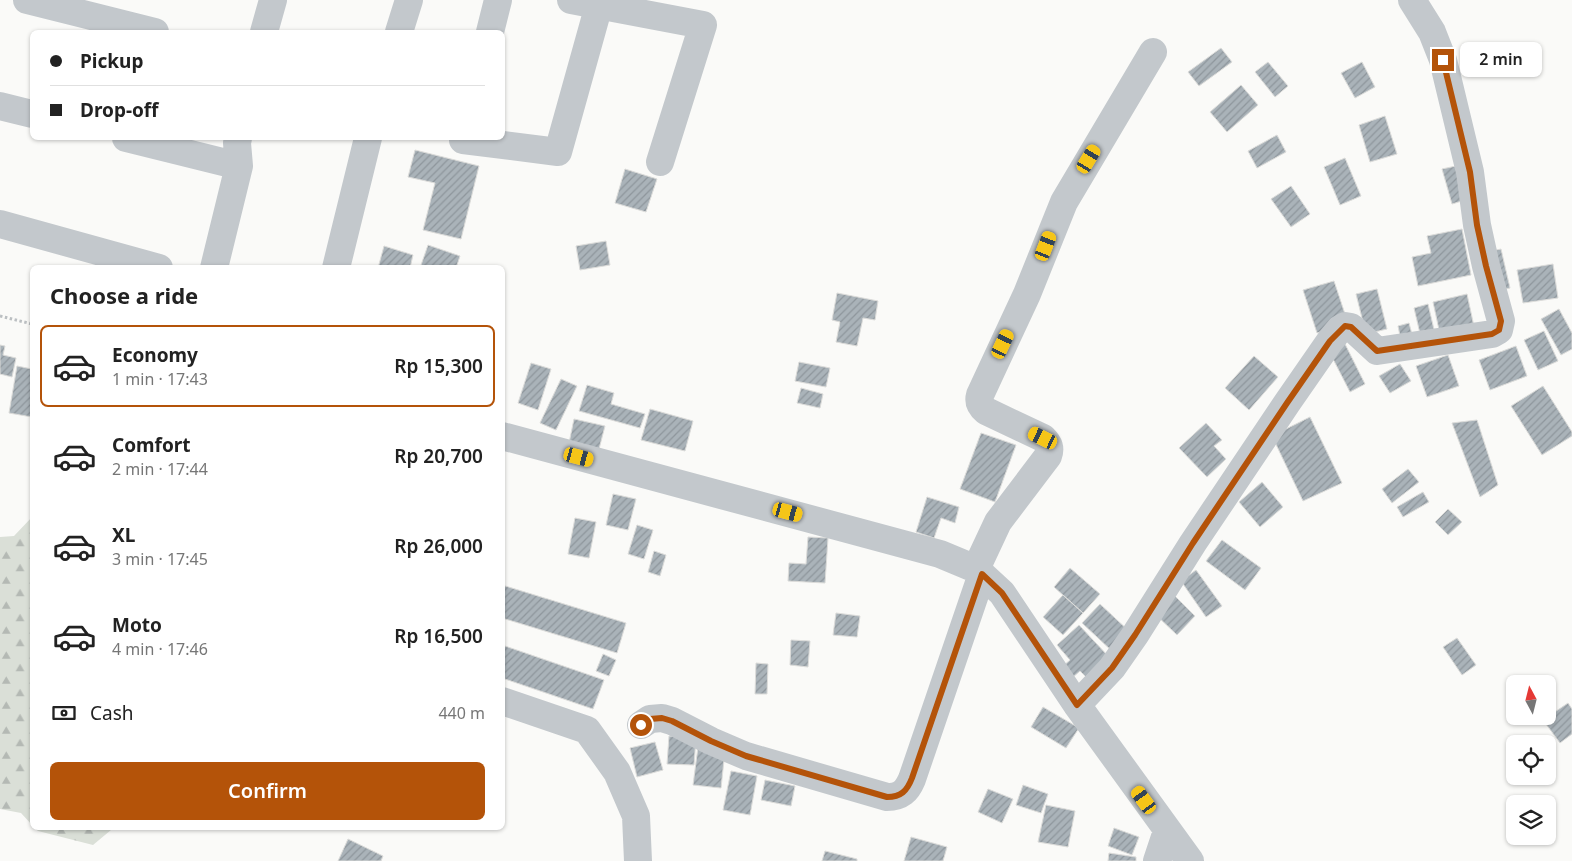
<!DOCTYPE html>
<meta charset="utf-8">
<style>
body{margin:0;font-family:"Noto Sans",sans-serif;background:#f6f6f6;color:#222;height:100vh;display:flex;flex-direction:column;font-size:19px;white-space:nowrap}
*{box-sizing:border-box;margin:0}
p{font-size:16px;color:#767676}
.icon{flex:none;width:28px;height:28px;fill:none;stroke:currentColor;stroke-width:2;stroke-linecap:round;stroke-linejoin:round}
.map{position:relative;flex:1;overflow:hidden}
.sheet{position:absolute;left:30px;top:265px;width:475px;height:565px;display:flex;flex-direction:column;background:#fff;border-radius:8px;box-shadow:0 1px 4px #0004}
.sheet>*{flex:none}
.banner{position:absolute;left:30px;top:30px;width:475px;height:110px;border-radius:8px;box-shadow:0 1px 4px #0004;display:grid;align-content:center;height:110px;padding:0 20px;background:#fff}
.needle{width:32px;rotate:353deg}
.buttons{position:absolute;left:1506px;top:675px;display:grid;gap:10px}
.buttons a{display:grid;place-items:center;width:50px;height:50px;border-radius:8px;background:#fff;box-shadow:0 1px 4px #0004;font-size:25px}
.end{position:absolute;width:22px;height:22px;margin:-11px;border:6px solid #b45309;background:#fff;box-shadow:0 0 0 2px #fff}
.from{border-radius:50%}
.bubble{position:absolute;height:35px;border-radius:8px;background:#fff;box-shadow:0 1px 4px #0004;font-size:16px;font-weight:600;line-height:35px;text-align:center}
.car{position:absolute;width:15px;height:30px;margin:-15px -8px;border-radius:6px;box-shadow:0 0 4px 1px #0007;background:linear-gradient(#f5c518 24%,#345 0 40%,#f5c518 0 76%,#345 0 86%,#f5c518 0)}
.banner b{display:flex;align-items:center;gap:18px;height:48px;font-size:19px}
.banner b+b{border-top:1px solid #e0e0e0}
.banner i{width:12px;height:12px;background:#222}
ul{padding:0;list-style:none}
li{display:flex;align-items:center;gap:15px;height:82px;margin:0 10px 8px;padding:0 10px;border:2px solid transparent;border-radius:8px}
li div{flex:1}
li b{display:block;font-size:19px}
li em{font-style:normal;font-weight:600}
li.on{border-color:#b45309}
li>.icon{width:45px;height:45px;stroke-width:1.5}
h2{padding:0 20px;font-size:22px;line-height:60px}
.pay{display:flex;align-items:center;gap:12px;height:55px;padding:0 20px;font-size:19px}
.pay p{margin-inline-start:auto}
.action{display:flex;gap:10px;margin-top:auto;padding:10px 20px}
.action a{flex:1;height:58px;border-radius:8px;background:#b45309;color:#fff;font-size:20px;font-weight:600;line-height:58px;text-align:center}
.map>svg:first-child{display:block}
.forest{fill:url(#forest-firs)}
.building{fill:url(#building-hatch);stroke:#dcdcda}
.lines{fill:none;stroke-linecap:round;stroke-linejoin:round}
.path{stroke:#bbbfc2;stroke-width:3;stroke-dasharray:2.5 2.5;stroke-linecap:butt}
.minor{stroke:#c3c8cc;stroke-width:28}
.route{stroke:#b45309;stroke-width:6}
</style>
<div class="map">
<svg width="1572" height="861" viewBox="0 0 1572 861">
<defs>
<pattern id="forest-firs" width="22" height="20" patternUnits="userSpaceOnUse" patternTransform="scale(1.25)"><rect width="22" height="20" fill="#dadfd7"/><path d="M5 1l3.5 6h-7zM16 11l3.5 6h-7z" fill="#b4b9b4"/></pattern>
<pattern id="building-hatch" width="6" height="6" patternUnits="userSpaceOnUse" patternTransform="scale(1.25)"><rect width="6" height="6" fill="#aab3b9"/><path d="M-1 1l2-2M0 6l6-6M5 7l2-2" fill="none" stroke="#8e969c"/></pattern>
</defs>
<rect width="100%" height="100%" fill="#fafaf8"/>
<path class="forest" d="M32 517V825L21 813 0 809V537L14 536Z
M35 828H110L111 830 93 845 38 831Z"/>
<path class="building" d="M1221 48 1232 62 1199 86 1188 72Z
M1268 62 1288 86 1275 97 1255 72Z
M1362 62 1375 87 1355 98 1341 73Z
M1241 85 1258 105 1227 132 1210 112Z
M1385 116 1397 154 1370 162 1359 125Z
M1277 135 1286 152 1257 168 1248 151Z
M415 150 479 166 461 239 423 230 435 183 408 177Z
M1345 158 1361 196 1340 205 1324 167Z
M1456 166 1465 200 1452 204 1442 169Z
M625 169 657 179 646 212 615 203Z
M1291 186 1310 214 1291 227 1271 199Z
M1462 229 1471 275 1418 286 1412 257 1431 253 1427 236Z
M606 241 610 265 580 270 576 246Z
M428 245 460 256 456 268H420Z
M384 246 413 255 410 268H378Z
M1501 249 1510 288 1497 291 1488 252Z
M1553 264 1558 298 1523 303 1517 270Z
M1334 281 1348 323 1317 333 1303 290Z
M1377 289 1387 329 1366 334 1356 294Z
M837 293 878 301 875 320 863 318 857 346 836 342 840 322 832 320Z
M1467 294 1475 331 1441 339 1433 302Z
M1428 304 1436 338 1422 342 1414 308Z
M1559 309 1572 333V349L1561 355 1541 319Z
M1409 323 1413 338 1401 341 1398 326Z
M1544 331 1558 361 1538 370 1524 340Z
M1344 342 1365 384 1350 392 1332 357Z
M0 345 5 346 3 355 16 358 12 377 0 374Z
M1516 346 1527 376 1490 390 1479 360Z
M1448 355 1459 386 1427 397 1416 366Z
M1254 356 1278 377 1249 410 1225 388Z
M799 362 830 368 826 387 795 381Z
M531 363 551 369 538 410 518 403Z
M1400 364 1411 381 1390 393 1379 376Z
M17 366 32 369V417L9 413Z
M561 379 577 386 556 430 540 423Z
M587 385 614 393 611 404 645 414 640 428 579 411Z
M1543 386 1572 432V436L1542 455 1511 406Z
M801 388 823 394 820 408 797 403Z
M650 409 693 421 685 451 641 440Z
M1310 417 1342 483 1303 501 1272 436Z
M574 419 605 426 599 449 569 443Z
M1477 420 1498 485 1480 497 1452 423Z
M1206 423 1222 440 1214 446 1226 459 1207 477 1179 448Z
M981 433 1016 445 995 502 960 489Z
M1408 469 1419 482 1392 503 1382 489Z
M1262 482 1283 507 1260 527 1239 502Z
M1423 492 1429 502 1403 517 1397 507Z
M613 494 636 499 628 530 606 525Z
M927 497 959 507 955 523 941 518 934 538 916 532Z
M1448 509 1462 522 1448 535 1435 522Z
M575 518 596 522 589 558 568 554Z
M637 525 653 530 644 559 628 554Z
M808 537 828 538 825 583 788 581 789 563 806 564Z
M1222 540 1261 568 1245 590 1206 561Z
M654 551 666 555 660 576 648 572Z
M1070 568 1100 594 1083 613 1054 587Z
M1196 570 1222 606 1206 617 1181 581Z
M502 585 626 623 617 653 502 618Z
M1172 593 1195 616 1177 635 1153 612Z
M1063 595 1083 613 1063 635 1043 617Z
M1100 604 1131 633 1113 652 1082 623Z
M836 613 860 616 857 637 833 635Z
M1079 625 1109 657 1087 678 1080 671 1072 678 1062 667 1070 660 1057 645Z
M1457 638 1476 665 1462 675 1443 647Z
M791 640 810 641 808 667 790 665Z
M502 645 604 680 593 709 502 678Z
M603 654 616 660 609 676 596 671Z
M756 663 768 664 767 694H755Z
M1568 703 1572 709V734L1560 743 1543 720Z
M1043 707 1079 728 1066 748 1031 727Z
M669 736 696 738 694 765 667 764Z
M655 742 663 770 637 777 630 748Z
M698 747 725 751 721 788 693 785Z
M731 771 757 776 750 815 723 810Z
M765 780 795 786 791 806 761 800Z
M1023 785 1048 794 1041 813 1016 805Z
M988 789 1013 799 1002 823 978 812Z
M1046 805 1075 811 1068 847 1038 842Z
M1114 828 1139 837 1132 855 1108 846Z
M911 837 947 847 943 861H904Z
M348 839 383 856 381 861H338Z
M825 851 857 859V861H822Z
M1109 853 1136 857V861H1108Z"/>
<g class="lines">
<path class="path" d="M0 316 32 324"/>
<path class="minor" d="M27 0 155 32
M571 0 703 25 660 162
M264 32 273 0
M399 32 409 0
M490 32 498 0
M0 106 32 114
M126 138 239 166
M463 138V140L558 152 599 5
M0 224 159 268
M214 268 239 166 237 143 238 138
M336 268 368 138
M502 436 940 554 976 569 1002 593 1077 705 1190 861
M976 569 998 522 1048 456C1051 448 1049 444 1043 438L986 411C980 406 978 402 980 395L1027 294 1064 202 1153 52
M502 701 587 730 617 772 636 816 638 861
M1077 705 1112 668 1135 635 1193 543 1287 403 1330 341 1340 329 1345 326 1351 327 1377 351 1492 334 1499 330 1501 321 1486 266 1477 225 1470 172 1443 60 1432 32 1412 0
M641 725 650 719 662 718 672 721 711 741 746 756 887 797C901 797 907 791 912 779L982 574
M1157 861 1167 831"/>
</g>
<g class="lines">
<path class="route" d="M641 725 650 719 662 718 672 721 711 741 746 756 887 797C901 797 907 791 912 778L982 574 1002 593 1077 705 1112 668 1135 635 1193 543 1287 403 1330 341 1345 326 1351 327 1377 351 1492 334 1499 330 1501 321 1486 266 1477 225 1470 172 1443 60"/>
</g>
</svg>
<div class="buttons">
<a><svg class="needle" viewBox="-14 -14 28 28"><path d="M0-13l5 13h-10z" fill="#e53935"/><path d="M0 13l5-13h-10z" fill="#767676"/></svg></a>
<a><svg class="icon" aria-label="locate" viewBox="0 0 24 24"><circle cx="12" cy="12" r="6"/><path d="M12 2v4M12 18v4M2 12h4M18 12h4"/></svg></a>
<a><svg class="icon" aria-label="layers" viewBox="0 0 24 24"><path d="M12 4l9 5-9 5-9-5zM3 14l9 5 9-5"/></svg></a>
</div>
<i class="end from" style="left:641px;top:725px"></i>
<i class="end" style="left:1443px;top:60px"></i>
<div class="bubble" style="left:1460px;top:42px;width:82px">2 min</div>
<i class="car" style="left:1089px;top:159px;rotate:31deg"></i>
<i class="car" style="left:1046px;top:246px;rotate:21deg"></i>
<i class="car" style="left:1003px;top:344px;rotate:25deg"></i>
<i class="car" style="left:1043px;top:438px;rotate:296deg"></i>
<i class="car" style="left:579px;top:457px;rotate:105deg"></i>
<i class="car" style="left:788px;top:512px;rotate:105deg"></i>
<i class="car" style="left:1144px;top:800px;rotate:324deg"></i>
<div class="banner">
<b><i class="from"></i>Pickup</b>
<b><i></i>Drop-off</b>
</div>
<section class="sheet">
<h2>Choose a ride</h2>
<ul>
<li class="on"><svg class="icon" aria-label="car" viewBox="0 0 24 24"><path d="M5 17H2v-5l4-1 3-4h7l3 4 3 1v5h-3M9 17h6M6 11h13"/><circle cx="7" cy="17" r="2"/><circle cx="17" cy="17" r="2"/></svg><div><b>Economy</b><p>1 min · 17:43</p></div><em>Rp 15,300</em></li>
<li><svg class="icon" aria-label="car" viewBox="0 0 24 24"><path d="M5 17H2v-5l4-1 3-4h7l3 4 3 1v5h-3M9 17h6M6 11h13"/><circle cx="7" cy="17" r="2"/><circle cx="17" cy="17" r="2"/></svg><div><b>Comfort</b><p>2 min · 17:44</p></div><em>Rp 20,700</em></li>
<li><svg class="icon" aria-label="car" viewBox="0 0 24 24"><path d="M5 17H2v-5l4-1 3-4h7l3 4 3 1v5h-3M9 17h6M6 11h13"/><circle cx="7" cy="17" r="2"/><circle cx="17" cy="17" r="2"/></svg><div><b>XL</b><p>3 min · 17:45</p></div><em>Rp 26,000</em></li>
<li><svg class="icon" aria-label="car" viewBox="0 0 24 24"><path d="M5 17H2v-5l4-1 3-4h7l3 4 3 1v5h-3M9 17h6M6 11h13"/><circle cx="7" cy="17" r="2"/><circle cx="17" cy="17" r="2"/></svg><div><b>Moto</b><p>4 min · 17:46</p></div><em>Rp 16,500</em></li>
</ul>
<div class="pay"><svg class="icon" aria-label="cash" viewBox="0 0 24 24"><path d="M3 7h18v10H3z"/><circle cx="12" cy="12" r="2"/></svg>Cash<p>440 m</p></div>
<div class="action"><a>Confirm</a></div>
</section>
</div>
